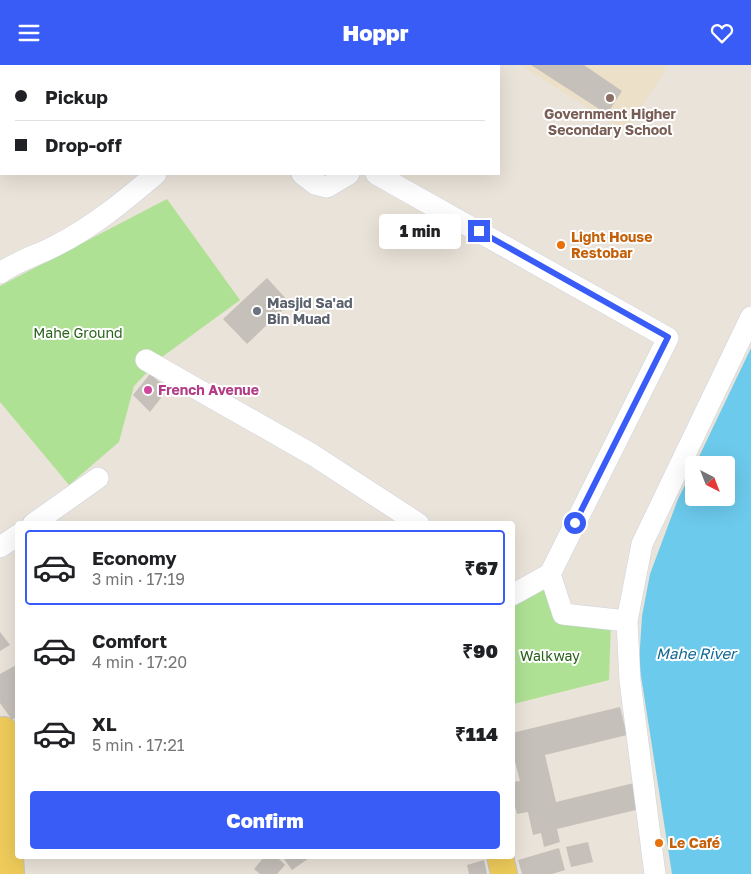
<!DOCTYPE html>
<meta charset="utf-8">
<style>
body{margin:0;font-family:"Golos Text",sans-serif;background:#f6f6f6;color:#202124;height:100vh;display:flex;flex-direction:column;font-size:19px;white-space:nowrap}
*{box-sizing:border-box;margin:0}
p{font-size:16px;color:#757577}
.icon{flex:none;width:28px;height:28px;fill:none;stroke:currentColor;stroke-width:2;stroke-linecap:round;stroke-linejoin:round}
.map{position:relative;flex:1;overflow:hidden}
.details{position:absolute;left:15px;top:456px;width:500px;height:338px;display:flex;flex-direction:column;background:#fff;border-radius:5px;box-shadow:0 5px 20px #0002}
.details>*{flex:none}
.guide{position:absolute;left:0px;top:0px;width:500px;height:110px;box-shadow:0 5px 20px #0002;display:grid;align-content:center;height:110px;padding:0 15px;background:#fff}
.needle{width:32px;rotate:138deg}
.fabs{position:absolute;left:685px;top:391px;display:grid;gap:10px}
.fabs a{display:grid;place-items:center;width:50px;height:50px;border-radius:5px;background:#fff;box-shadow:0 5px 20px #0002;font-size:25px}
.end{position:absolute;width:22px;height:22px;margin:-11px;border:6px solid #395cf7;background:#fff;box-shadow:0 0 0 2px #fff}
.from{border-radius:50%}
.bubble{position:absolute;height:35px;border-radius:5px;background:#fff;box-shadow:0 5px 20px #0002;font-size:16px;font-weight:800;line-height:35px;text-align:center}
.guide b{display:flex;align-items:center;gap:18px;height:48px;font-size:19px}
.guide b+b{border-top:1px solid #e0e0e0}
.guide i{width:12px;height:12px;background:#202124}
ul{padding:9px 0 0;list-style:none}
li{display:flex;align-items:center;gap:15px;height:75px;margin:0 10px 8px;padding:0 5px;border:2px solid transparent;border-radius:5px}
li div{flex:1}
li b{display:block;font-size:19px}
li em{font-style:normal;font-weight:800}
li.active{border-color:#395cf7}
li>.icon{width:45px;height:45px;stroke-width:1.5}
.action{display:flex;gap:10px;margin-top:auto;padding:10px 15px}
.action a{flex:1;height:58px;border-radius:5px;background:#395cf7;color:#fff;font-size:20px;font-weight:800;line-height:58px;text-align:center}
header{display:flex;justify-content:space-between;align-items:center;height:65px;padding:0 15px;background:#395cf7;color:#fff;font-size:22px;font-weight:800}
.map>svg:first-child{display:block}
.education{fill:#ece0c8}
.green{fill:#afe195}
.water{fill:#6ccaec}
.building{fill:#c5c0b9}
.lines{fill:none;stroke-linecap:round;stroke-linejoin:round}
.minor-casing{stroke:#ced2e1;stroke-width:22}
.major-casing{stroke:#c3c3c3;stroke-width:28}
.minor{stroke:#fff;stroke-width:21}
.major{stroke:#eecb5a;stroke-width:26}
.route{stroke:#395cf7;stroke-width:6}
.education-dot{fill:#8d6e63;stroke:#fff;stroke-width:2}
.food-dot{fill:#e8710a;stroke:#fff;stroke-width:2}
.worship-dot{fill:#6b7280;stroke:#fff;stroke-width:2}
.hotel-dot{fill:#d1479c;stroke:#fff;stroke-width:2}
.labels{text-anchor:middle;stroke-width:4;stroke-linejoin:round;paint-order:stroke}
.education-label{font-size:14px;font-weight:bold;fill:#785e54;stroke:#fff}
.food-label{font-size:14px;font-weight:bold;fill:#c56008;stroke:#fff;text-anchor:start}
.worship-label{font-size:14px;font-weight:bold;fill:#5b616d;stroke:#fff;text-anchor:start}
.park-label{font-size:14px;fill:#29621a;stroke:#fff}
.hotel-label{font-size:14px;font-weight:bold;fill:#b23c85;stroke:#fff;text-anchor:start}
.water-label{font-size:15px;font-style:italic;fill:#0f6694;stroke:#fff}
</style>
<header><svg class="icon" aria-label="menu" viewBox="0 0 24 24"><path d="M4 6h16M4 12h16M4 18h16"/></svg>Hoppr<svg class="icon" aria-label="heart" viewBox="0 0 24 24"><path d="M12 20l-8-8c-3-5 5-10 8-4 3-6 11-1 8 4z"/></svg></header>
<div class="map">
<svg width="751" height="809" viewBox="0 0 751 809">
<rect width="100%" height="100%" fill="#eae3d9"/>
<path class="education" d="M520 0H669L625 66Z"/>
<path class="green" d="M167 134 240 235 162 292 134 321 119 377 69 420 0 337V221Z
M545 517 558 554 611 556 609 615 513 639V538Z"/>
<path class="water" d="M751 283V809H672L639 598 642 551 650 509 678 434 694 402V432H726V400H695Z"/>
<path class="building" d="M531 0H584L622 26 607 49Z
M267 213 290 238 247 279 223 254Z
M150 309 168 324 150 347 133 330Z
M0 567 10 580 0 586Z
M18 599V651L12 655 0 638V609Z
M620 642 627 670 545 690 556 737 634 718 640 744 557 764 560 777 544 782 541 768 533 770 528 747 517 749 512 730V717L520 716 512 685V668Z
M588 777 593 797 571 802 566 782Z
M559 783 565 805 552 809H522L518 795Z
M265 791H276L285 800 277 809H260L254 804Z
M282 791H312L292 805Z
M484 795 487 809H469L467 800Z"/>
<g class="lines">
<defs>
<path id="minor" d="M463 1 464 0
M302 109 315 119 327 122 349 109
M376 109 668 273 550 509 512 530
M0 208C19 195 36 191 55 181 93 162 124 136 156 109
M146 295 313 390 419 459
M33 459 98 413
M0 482 18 470
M550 509 563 549 627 556
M655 809 630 616 627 556 642 479 751 252"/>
<path id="major" d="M4 665 11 809
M500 791 504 809"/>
</defs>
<use href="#minor" class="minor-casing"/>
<use href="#major" class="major-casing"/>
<use href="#minor" class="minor"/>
<use href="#major" class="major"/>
</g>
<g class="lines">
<path class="route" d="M479 166 668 272 575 458"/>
</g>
<circle class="education-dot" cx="610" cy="33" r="5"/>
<g class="food-dot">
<circle cx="561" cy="180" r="5"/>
<circle cx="659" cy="778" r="5"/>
</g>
<circle class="worship-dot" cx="257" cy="246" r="5"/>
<circle class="hotel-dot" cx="148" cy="325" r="5"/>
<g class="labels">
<g class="education-label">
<text x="610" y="54">Government Higher<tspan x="610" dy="16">Secondary School</tspan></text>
</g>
<g class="food-label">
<text x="571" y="177">Light House<tspan x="571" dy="16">Restobar</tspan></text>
<text x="669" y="783">Le Café</text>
</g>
<g class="worship-label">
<text x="267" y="243">Masjid Sa'ad<tspan x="267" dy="16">Bin Muad</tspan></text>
</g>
<g class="park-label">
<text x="78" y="273">Mahe Ground</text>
<text x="550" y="596">Walkway</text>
</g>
<g class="hotel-label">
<text x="158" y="330">French Avenue</text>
</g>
<g class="water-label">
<text x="696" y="594">Mahe River</text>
</g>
</g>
</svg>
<div class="fabs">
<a><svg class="needle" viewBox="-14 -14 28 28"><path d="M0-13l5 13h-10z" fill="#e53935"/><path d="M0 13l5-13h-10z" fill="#757577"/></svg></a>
</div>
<i class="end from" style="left:575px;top:458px"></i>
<i class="end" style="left:479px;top:166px"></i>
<div class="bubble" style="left:379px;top:149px;width:82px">1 min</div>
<div class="guide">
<b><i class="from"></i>Pickup</b>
<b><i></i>Drop-off</b>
</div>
<section class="details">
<ul>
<li class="active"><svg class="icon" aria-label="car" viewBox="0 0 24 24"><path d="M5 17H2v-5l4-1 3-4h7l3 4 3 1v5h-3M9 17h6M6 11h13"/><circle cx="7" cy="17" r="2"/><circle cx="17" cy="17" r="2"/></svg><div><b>Economy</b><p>3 min · 17:19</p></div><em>₹67</em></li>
<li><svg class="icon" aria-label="car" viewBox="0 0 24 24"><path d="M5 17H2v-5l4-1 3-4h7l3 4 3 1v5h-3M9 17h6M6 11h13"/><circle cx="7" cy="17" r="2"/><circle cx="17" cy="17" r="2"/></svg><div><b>Comfort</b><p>4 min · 17:20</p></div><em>₹90</em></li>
<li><svg class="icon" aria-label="car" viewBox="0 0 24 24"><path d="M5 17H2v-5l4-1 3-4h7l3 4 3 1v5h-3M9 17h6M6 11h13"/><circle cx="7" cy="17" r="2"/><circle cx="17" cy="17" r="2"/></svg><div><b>XL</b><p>5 min · 17:21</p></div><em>₹114</em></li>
</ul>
<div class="action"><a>Confirm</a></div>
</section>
</div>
